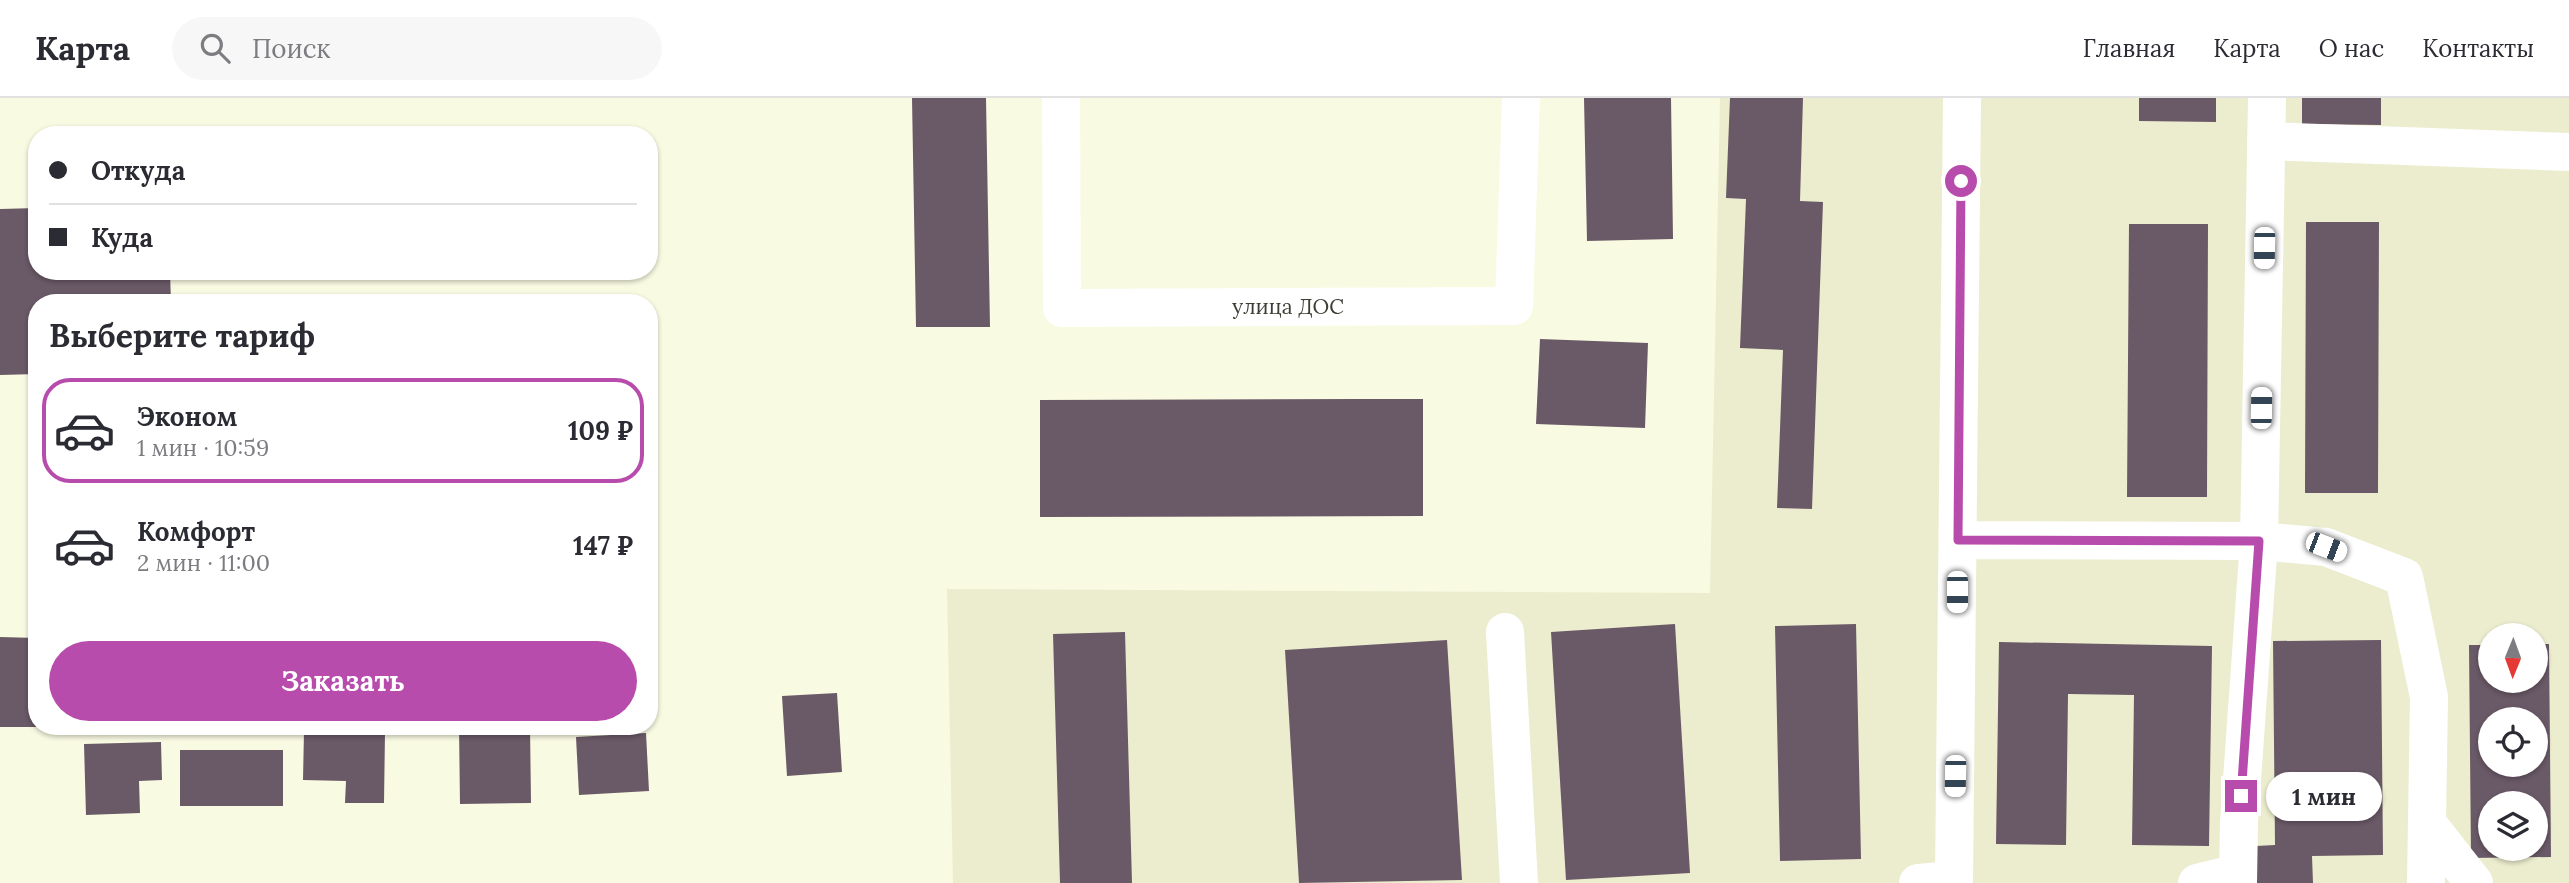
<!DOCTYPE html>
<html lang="ru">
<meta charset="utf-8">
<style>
body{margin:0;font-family:Lora,serif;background:#f7f7f7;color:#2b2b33;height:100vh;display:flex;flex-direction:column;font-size:26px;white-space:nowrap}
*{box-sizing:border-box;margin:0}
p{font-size:23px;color:#7c7c81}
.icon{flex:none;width:38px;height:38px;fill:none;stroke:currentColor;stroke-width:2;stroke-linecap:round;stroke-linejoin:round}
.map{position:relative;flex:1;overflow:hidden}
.panel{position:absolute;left:28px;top:196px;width:630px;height:441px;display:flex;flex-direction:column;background:#fff;border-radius:28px;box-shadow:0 2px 5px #0004}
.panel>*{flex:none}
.banner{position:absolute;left:28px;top:28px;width:630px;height:154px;border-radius:28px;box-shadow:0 2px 5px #0004;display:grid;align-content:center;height:154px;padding:0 21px;background:#fff}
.needle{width:46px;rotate:181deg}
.controls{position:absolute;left:2478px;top:525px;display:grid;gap:14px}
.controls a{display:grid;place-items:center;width:70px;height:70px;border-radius:50%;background:#fff;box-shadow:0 2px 5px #0004;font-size:35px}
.end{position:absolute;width:32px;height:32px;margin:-16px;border:9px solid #b84cac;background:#fff;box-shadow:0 0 0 4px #fff}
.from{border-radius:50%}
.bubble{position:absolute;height:49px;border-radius:24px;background:#fff;box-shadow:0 2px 5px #0004;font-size:23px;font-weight:700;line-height:49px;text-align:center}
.car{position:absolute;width:21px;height:42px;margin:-21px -10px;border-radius:9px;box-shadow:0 0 5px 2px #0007;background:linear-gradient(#fff 24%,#345 0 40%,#fff 0 76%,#345 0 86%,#fff 0)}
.banner b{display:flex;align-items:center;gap:24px;height:66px;font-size:26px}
.banner b+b{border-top:2px solid #e1e1e2}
.banner i{width:18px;height:18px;background:#2b2b33}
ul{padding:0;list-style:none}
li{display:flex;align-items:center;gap:21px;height:105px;margin:0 14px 10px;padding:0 7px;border:4px solid transparent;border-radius:28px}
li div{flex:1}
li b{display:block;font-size:26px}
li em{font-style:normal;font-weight:700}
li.current{border-color:#b84cac}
li>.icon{width:63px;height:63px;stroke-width:1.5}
h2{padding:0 21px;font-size:32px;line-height:84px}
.cta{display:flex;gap:14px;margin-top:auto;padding:14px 21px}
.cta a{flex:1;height:80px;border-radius:42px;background:#b84cac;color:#fff;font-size:28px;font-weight:700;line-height:80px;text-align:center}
header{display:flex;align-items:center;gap:42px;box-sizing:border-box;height:98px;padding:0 35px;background:#fff;border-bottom:2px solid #e1e1e2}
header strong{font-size:33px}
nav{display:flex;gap:38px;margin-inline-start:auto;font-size:24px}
.search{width:490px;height:63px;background:#f7f7f7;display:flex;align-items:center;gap:18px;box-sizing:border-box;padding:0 24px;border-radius:38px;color:#7c7c81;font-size:26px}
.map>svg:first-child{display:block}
.built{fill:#ecedce;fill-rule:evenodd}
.building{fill:#6a5967;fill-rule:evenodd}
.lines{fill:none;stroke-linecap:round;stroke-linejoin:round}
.minor{stroke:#fff;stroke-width:38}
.route{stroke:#b84cac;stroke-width:9}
.labels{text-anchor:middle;stroke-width:7;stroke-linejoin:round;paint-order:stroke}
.street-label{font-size:21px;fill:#3d3d34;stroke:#fff}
</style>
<header>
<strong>Карта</strong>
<div class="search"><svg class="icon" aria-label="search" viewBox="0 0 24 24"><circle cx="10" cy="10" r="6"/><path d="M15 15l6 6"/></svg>Поиск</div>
<nav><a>Главная</a><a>Карта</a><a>О нас</a><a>Контакты</a></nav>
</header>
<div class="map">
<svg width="2569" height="785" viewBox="0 0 2569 785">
<rect width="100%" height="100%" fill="#f9fae2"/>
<path class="built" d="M1720 0H2569V785H953L947 491 1710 495ZM2490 537H2536V583H2490ZM2490 621H2536V667H2490ZM2490 705H2536V751H2490Z"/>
<path class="building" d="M912 0H986L990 229H916Z
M1584 0H1671L1673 141 1587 143Z
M1730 0H1803L1800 103 1823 104 1812 411 1777 410 1783 252 1740 250 1746 101 1726 100Z
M2139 0H2216V24L2139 23Z
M2302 0H2381V27L2302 26Z
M37 110V173H170L171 205H37V276L0 277V111Z
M2306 124H2379L2378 395H2305Z
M2129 126H2208L2207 399H2127Z
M1540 241 1648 245 1645 330 1536 326Z
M1359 301H1423V418L1040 419V302Z
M1675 526 1690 775 1566 782 1551 534Z
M1856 526 1861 761 1780 763 1775 528Z
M1125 534 1132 785H1060L1053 536Z
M0 539 37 540V629H0Z
M1447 542 1462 782 1299 785 1285 552Z
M2381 542 2383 757 2312 758 2313 785H2257L2256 748 2275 747 2273 543Z
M1999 544 2212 548 2209 748 2132 747 2134 597 2068 596 2066 747 1996 746Z
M2536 546H2549L2551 759 2471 760 2469 547H2490V583H2536ZM2490 621H2536V667H2490ZM2490 705H2536V751H2490Z
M837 595 842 674 787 678 782 598Z
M459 628H530L531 705 460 706Z
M304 633 385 634 384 705H345L346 683 303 682Z
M646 635 649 693 579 697 576 639Z
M161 644 162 682 139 683 140 715 86 717 84 646Z
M180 652H283V708H180Z"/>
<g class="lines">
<path class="minor" d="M1061 0 1062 210 1514 208 1521 0
M2267 0 2259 443 2326 449 2404 479 2429 599 2426 785
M2266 43 2569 54
M1958 442 2259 443 2239 724 2238 785
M1505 534 1519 785
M2427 725 2474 785
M1918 785 1954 782 1962 0
M2197 785 2238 775"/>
</g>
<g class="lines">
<path class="route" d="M1961 83 1958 442 2259 443 2241 698"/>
</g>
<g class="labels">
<g class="street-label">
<text x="1288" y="216">улица ДОС</text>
</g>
</g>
</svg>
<div class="controls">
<a><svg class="needle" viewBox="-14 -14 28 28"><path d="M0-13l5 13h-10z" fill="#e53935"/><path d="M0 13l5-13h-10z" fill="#7c7c81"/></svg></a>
<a><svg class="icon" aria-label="locate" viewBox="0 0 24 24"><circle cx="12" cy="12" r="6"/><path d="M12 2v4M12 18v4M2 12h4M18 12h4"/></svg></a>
<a><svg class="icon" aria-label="layers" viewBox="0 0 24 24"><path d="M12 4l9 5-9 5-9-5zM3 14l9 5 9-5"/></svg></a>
</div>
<i class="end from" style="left:1961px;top:83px"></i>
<i class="end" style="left:2241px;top:698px"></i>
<div class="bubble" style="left:2266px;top:674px;width:116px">1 мин</div>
<i class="car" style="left:2264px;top:150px;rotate:181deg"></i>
<i class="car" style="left:2261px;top:310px;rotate:1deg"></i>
<i class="car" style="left:2326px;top:449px;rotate:111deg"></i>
<i class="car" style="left:1957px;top:494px;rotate:180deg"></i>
<i class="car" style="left:1955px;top:678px;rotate:181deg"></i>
<div class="banner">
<b><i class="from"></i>Откуда</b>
<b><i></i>Куда</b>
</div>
<section class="panel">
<h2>Выберите тариф</h2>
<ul>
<li class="current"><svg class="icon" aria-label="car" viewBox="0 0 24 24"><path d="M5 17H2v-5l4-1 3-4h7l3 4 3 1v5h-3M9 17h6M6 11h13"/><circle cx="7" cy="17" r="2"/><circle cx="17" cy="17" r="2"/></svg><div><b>Эконом</b><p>1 мин · 10:59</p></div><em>109 ₽</em></li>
<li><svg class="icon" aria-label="car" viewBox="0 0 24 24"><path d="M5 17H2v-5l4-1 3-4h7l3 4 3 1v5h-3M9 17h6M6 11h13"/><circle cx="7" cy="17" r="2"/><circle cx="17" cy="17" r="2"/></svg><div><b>Комфорт</b><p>2 мин · 11:00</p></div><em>147 ₽</em></li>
</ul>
<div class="cta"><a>Заказать</a></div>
</section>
</div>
